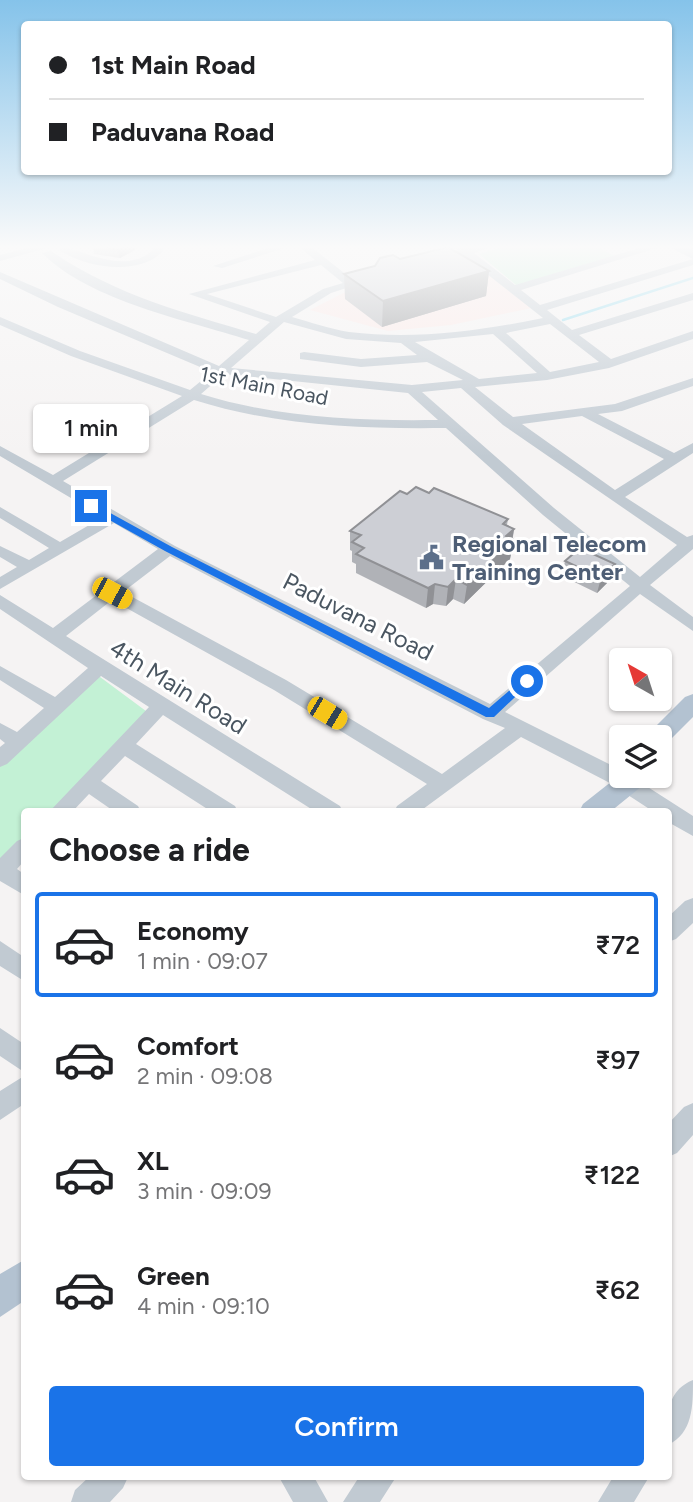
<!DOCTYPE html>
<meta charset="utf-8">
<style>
body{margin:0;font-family:Figtree,sans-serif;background:#f2f2f2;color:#202124;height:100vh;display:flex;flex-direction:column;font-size:26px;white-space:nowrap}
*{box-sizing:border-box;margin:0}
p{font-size:23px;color:#757577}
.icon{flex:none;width:38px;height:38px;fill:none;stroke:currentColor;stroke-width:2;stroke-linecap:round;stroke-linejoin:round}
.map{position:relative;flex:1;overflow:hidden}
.drawer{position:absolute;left:21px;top:808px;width:651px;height:672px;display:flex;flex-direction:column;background:#fff;border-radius:7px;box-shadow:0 2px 5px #0004}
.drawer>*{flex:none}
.top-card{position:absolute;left:21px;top:21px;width:651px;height:154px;border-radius:7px;box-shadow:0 2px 5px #0004;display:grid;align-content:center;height:154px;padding:0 28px;background:#fff}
.needle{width:46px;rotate:321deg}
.tools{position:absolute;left:609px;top:648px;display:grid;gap:14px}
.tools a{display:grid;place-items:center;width:63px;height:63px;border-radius:7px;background:#fff;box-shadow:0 2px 5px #0004;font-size:35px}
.end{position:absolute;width:32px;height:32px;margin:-16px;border:9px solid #1a73e8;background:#fff;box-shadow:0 0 0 4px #fff}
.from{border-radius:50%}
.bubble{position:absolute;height:49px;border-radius:7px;background:#fff;box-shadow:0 2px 5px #0004;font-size:23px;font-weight:600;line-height:49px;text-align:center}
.car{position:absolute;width:21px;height:42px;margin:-21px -10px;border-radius:9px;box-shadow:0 0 5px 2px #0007;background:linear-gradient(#f5c518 24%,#345 0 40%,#f5c518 0 76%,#345 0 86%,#f5c518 0)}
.top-card b{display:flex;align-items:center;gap:24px;height:66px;font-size:26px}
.top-card b+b{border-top:2px solid #e0e0e0}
.top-card i{width:18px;height:18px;background:#202124}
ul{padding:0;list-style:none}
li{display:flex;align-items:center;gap:21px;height:105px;margin:0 14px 10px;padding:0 14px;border:4px solid transparent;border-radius:7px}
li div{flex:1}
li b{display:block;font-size:26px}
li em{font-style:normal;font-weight:600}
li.on{border-color:#1a73e8}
li>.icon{width:63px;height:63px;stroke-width:1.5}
h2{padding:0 28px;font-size:32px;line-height:84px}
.action{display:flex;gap:14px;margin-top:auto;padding:14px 28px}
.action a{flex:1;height:80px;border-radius:7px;background:#1a73e8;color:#fff;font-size:28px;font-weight:600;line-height:80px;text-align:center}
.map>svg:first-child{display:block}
.medical{fill:#fce8e6}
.green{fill:#c3f1d5}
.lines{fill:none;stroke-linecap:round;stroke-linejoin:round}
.stream{stroke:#90daee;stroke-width:2.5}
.minor{fill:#c1cad2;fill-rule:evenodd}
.major{fill:#b3c2d1;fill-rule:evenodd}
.wall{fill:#b0b2b7}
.shaded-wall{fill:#909195}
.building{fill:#cdcfd5;stroke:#909195;stroke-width:2}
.route{fill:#1a73e8}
.labels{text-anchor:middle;stroke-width:6;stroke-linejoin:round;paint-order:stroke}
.far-street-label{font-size:21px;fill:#4a5661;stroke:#fff}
.service-label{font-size:24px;font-weight:bold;fill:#4e5e75;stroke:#fff;text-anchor:start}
.street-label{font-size:24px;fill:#4a5661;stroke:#fff}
</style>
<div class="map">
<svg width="693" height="1502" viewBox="0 0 693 1502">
<rect width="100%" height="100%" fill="#f5f3f3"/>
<path class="medical" d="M466 254 532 308 451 325 388 331 310 310 369 280Z"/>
<path class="green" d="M506 246H596L614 256 516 285 479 254Z
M96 674 150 714 55 812H24V844L4 864 0 862V762Z"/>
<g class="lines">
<path class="stream" d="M563 320 693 278"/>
<path class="minor" d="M35 246H54L0 261V255Z
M151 246H161L164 250C140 277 86 268 59 250L64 247C93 255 128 273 153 250Z
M274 246H291L222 268 213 266Z
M298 246H310L353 280 369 276 374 279 331 293 292 317C310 322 330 329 349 332 414 340 480 331 543 318L464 256 435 264 430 261 458 251 454 246H493L474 253 515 285 646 246H663L521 290 540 305 693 259V265L547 310 572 330 693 293V300L579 335 611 359 693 331V339L609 368 547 380 475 387 513 417 615 404 693 378V386L622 411 598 414 674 453 693 443V453L625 497 687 537 693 535V549L650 585 693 617V631L640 594 505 712 621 770V775H629L693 816V836L668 822V812H654L608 782 521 737 419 812H394L397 806 427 784 274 690 112 600 66 636 340 806 343 812H316L163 715 136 744 235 806 238 812H212L125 756 101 781 138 806 141 812H115L89 794 72 812H49L149 707 101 676 7 764 0 767V747L5 743 0 739V723L17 732 44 708 0 680V666L55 697 88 668 0 609V595L53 628 158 549 114 523 0 589V577L17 567 0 557V546L29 560 49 548 0 518V507L60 542 103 517 0 456V446L53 475 182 396 71 356 0 325V317L80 351 190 390 212 372 58 307 0 279V272L219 366 249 340C186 320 90 301 42 253L51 251C113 294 184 313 256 334L270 322 189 294 315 260ZM321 265 343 283 323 289 276 317 207 294ZM284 322 346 339 401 343 417 355 361 359 304 352 300 353V359L361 367 427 362 463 380 412 385 231 368ZM550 324 599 362 550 372 506 333ZM493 334 537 373 479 379 415 342ZM224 374 408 393 438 420C358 421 278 418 201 394ZM461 388 503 425 677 545 640 577 554 508 422 392ZM194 400C276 426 361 429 446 428L543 515 630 586 490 704 175 546 63 481ZM582 416 664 459 615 490 522 424ZM170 556 483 719 505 728 442 774 286 680 123 592Z
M24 838V861L17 869 24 874V895L0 881V858L17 841Z
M693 898V923L676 939 668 942V917L685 901Z
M0 941 24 957V981L0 966Z
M0 1028 24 1044V1072L0 1056Z
M24 1076V1104L0 1120V1091Z
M693 1103V1135L677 1153 668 1157V1124L684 1107Z
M693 1380C693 1406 693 1433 668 1445 668 1418 664 1392 693 1380Z
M89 1477H128L123 1488 110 1502H71L75 1490Z
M279 1477H314L328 1502H293Z
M359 1477H396L380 1502H343Z
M613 1477H649L634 1502H598Z"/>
<path class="major" d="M667 246H684L693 250V259Z
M693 694V717L666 744 660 745V737H645L685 697Z
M621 774 650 775 647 782 610 812H579L583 804Z
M24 1260V1301L0 1317V1274Z"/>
</g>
<path class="wall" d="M93 246H134L135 250 120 258 94 254Z
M400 259 489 271 486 296 382 327 345 299 344 274Z
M429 493 508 519 507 525 514 529 510 559 464 604 453 599 446 606 433 604 426 608 356 573V564L352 562V551L350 550V531L407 494Z
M565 561 615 564 611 579 597 593 562 576Z"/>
<path class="shaded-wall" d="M124 246H134L135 250 120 258 118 250Z
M489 271 486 296 382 327 383 301Z
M514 529 512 541 514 540 510 559 464 604 467 585 506 536Z
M615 564 611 579 597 593 601 578Z
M456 579 453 599 446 606 448 587Z
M435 584 433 604 426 608 428 588Z"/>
<path class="building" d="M101 246H124L118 250Z
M448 247 489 271 383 301 344 274 375 266 380 258 393 255 400 259Z
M416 487 429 493 434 488 508 519 503 524 514 529 506 536 514 540 467 585 456 579 448 587 435 584 428 588 356 554 364 548 352 542 361 535 350 531 400 491 407 494Z
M580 548 615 564 601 578 565 561Z"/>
<linearGradient id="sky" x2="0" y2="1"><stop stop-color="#85c3ea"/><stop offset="0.54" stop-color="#fafafa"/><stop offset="1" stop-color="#fafafa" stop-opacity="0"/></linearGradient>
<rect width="693" height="457" fill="url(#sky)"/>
<path class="route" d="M88 504H94L172 547 489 708 523 679 532 681 494 717H486L165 551 88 508Z"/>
<defs>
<symbol id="civic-bare" viewBox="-9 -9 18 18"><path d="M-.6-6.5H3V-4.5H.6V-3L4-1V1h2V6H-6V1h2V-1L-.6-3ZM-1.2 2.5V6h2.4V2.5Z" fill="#5c6f8a" stroke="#fff" stroke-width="2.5" paint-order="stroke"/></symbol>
</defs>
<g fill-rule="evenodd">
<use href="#civic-bare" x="414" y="540" width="35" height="35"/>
</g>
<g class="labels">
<g class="far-street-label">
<text transform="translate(264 386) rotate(11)" y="7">1st Main Road</text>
</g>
<g class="service-label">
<text x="452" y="552">Regional Telecom<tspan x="452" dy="28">Training Center</tspan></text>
</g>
<g class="street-label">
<text transform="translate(358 617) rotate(27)" y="8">Paduvana Road</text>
<text transform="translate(178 687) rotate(32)" y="8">4th Main Road</text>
</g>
</g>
</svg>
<div class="tools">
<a><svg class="needle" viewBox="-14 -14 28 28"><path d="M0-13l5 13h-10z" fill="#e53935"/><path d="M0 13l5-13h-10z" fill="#757577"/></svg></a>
<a><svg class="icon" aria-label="layers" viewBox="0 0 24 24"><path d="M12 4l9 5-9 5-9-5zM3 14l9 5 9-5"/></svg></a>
</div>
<i class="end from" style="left:527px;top:681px"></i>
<i class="end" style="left:91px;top:506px"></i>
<div class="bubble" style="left:33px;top:404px;width:116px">1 min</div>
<i class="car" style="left:112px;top:593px;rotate:118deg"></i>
<i class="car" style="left:327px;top:713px;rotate:121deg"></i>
<div class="top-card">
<b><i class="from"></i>1st Main Road</b>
<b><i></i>Paduvana Road</b>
</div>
<section class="drawer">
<h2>Choose a ride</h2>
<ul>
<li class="on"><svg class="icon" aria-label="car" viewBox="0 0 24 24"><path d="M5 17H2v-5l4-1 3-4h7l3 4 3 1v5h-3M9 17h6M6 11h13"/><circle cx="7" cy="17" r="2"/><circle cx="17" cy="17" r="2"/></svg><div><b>Economy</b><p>1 min · 09:07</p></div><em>₹72</em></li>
<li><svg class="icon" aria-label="car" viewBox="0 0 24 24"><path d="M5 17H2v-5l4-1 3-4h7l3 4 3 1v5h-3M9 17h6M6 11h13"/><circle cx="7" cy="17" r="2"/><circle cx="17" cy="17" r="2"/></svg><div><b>Comfort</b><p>2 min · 09:08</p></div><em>₹97</em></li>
<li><svg class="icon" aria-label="car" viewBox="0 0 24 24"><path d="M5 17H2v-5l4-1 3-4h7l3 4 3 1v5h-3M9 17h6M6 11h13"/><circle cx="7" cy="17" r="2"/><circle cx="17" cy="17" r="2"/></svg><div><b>XL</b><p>3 min · 09:09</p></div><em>₹122</em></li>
<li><svg class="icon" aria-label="car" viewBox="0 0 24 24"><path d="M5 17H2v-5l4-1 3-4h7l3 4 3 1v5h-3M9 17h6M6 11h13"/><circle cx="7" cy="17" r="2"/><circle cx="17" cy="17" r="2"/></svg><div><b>Green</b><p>4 min · 09:10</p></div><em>₹62</em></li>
</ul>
<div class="action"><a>Confirm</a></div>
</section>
</div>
